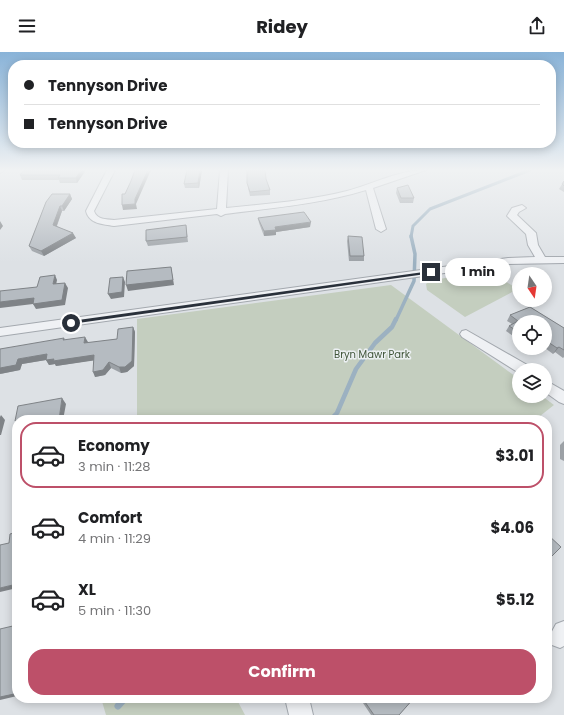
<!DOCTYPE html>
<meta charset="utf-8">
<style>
body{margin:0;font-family:Poppins,sans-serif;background:#f2f2f2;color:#202124;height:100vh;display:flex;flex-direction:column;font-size:15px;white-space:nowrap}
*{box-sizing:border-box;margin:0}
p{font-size:13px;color:#757577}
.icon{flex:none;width:22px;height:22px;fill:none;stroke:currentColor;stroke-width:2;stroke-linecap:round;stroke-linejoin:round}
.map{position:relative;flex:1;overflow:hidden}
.side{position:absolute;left:12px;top:363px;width:540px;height:288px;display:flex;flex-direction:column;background:#fff;border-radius:16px;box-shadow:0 2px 10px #0003}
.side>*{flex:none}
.guide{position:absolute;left:8px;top:8px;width:548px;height:88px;border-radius:16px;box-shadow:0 2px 10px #0003;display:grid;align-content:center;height:88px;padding:0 16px;background:#fff}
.needle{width:26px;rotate:167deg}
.fabs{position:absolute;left:512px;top:215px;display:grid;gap:8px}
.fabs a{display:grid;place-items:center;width:40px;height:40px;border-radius:50%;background:#fff;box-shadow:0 2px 10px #0003;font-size:20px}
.end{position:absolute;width:18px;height:18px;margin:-9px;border:5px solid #29303a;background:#fff;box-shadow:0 0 0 2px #fff}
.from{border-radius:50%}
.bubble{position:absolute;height:28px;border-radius:14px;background:#fff;box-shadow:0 2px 10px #0003;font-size:13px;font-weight:700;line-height:28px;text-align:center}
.guide b{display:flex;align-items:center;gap:14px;height:38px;font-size:15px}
.guide b+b{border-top:1px solid #e0e0e0}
.guide i{width:10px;height:10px;background:#202124}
ul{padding:7px 0 0;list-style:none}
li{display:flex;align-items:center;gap:12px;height:66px;margin:0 8px 6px;padding:0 8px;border:2px solid transparent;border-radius:16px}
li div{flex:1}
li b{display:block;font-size:15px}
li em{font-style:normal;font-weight:700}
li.active{border-color:#bd5069}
li>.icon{width:36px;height:36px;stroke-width:1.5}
.button{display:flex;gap:8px;margin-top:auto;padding:8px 16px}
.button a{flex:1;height:46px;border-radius:16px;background:#bd5069;color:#fff;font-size:16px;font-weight:700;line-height:46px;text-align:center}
header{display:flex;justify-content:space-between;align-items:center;height:52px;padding:0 16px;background:#fff;font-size:18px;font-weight:700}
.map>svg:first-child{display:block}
.green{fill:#c4cebf}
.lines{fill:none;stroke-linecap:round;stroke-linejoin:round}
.stream-far3{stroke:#9cb1c1;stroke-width:3}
.stream-far2{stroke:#9cb1c1;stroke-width:3.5}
.stream-far1{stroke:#9cb1c1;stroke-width:4.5}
.stream{stroke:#9cb1c1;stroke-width:7}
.minor-casing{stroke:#a3a8ae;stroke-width:2}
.minor{fill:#eff1f4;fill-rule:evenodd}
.wall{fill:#9ca1a6}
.shaded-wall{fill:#7f8387}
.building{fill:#b5bbc1;stroke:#7f8387}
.route{fill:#29303a}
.labels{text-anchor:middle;stroke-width:3;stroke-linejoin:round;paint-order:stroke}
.park-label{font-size:10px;fill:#3f5438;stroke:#ecf0f3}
</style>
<header><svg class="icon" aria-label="menu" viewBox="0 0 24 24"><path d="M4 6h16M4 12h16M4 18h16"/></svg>Ridey<svg class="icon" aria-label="share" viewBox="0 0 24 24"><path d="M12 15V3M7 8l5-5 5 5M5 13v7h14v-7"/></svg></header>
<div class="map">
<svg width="564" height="663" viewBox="0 0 564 663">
<rect width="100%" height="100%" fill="#dde1e5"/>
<path class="green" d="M490 220 518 237 465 265 427 238 426 232 431 228Z
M391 233 519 327V344H542L554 353 535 368H137V267Z
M101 646H236L245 663H106Z"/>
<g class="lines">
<path class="stream-far3" d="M411 185 413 174 430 157 530 118"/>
<path class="stream-far2" d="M396 268 414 229 415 202 411 184"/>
<path class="stream-far1" d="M330 368 337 361 356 317 375 291 392 275 396 267"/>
<path class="stream" d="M118 654 125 646"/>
<defs>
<path id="minor" d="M0 118H5L0 121Z
M107 118H115L94 159C97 168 106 167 114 168L217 157 220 118H228L226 156C266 152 307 149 347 139 373 132 399 118 426 118L373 136 386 177 381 180 376 177 366 138C320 152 272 156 225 162L221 164 217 162 114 174C103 172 89 172 86 159Z
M522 153 526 156 519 160 517 163 536 181 538 193 545 205H564V211L508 212 0 284V276L508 206 535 205 528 193 526 182 507 164 512 156Z
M466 278 529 314 531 318H519V321L462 285 460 282 462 279Z
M545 328 564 339V352L559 350 545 340Z
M564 569V594L560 596 552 593 549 585 556 572Z
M285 646H309L313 663H289Z"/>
</defs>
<use href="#minor" class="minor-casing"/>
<use href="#minor" class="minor"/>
</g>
<path class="wall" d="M86 118 77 131H60L59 128H22L20 123Z
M202 118 199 136H185L184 132Z
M247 118 266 127 270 138V143L250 144 248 136Z
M564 129V140L559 137Z
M397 136 414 146 413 151H400L396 141Z
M70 142 72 147 64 159H62L57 174 76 186 44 204 32 199 29 194 46 150Z
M258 166 310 175 276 180V183L264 184 259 171Z
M186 173 188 190 148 194 146 189Z
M348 184 364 204V209H349L347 189Z
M530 255 564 276V305L563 306 555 300 553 302 545 296V270H519V288L506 279 509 274 512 272 507 269 510 263Z
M133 275 135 280 134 314 127 320 121 321 111 316 105 323 95 325 94 308 56 314 55 312 49 313 46 308 22 312 20 318 0 322 64 286 65 288 87 291 117 287Z
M564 389V409L560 407V393Z
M366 646H414L399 663H371L363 651 366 647Z"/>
<path class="shaded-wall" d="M81 118H86L77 131 76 126Z
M148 118H151L136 152 137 157 123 158 122 153 135 147Z
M200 118H202L199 136 198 131Z
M70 142 72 147 64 159 62 154Z
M60 154 62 159 55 178 53 173Z
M0 169 3 174 0 178Z
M311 170 310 175 276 180V183L264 184V179L275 175Z
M73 181 76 186 44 204 41 199Z
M171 215 174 233 128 239 126 233Z
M55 223 57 228 55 238 53 232Z
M123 225 125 230 124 245 111 247 108 242Z
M65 231 68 236 65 253 36 257 33 252 0 256V250Z
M133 275 135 280 134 314 127 320 121 321 119 315Z
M85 285 88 290 87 297 84 291Z
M559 295 555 300 553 302 557 296Z
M47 302 94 303 97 308 56 314 55 312 49 313 46 308 22 312 20 318 0 322V316L18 307Z
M109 310 111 316 105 323 95 325 93 320Z
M62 346 66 352 63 368H59Z
M1 363 5 368 1 383H0V365Z
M33 366 35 368H21Z
M17 532V536L0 540V536Z
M17 622V644L0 648V645Z"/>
<path class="building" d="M24 118H81L76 126H58L60 123H20Z
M135 118H148L135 147V152L122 153V142H125L131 129Z
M187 118H200L198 131 184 132Z
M247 118H265L266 127 270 138 250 140 247 131Z
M564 129V134L562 132Z
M408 133 414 146H401L397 136Z
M52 142H70L62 154H60L53 173 73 181 41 199 29 194 46 150Z
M304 160 311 170 275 175 276 178 264 179 258 166Z
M186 173 187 185 146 189V178Z
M348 184 362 185 364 204H350Z
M171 215 173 228 126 233 127 219Z
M55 223 53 232 65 231 62 248 33 252 34 246 0 250V239L37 235 40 225Z
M123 225 122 240 108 242 110 226Z
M530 255 564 276V298L559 295 557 296 545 288V270H519V280L509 274 518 269 510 263Z
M133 275 132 309 125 315H119L109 310 103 318 93 320 94 303 53 309 54 307 46 308 47 302 18 307 16 313 0 316V297L64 286 63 288 85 285 84 291 117 287 118 277Z
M62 346 59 368H33V366L21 368H17V369H15L18 354Z
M17 480V532L0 536V493L9 491 10 482Z
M547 482 561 495 547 509Z
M17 573V622L14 642 0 645V577Z
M368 646H414L399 663H374L365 650Z"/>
<linearGradient id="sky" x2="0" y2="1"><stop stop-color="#89b3d8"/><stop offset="0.56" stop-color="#f0f2f3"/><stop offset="1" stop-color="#f0f2f3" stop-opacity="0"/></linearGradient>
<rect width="564" height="211" fill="url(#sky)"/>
<path class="route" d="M431 219H433V221L71 272 68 271 71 269Z"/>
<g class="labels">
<g class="park-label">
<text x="372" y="306">Bryn Mawr Park</text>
</g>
</g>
</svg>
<div class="fabs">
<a><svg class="needle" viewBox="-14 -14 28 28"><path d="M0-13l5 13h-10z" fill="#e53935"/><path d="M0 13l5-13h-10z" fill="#757577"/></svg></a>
<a><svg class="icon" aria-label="locate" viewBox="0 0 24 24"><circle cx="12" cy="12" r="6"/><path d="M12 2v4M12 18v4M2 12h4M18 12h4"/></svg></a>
<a><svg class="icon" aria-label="layers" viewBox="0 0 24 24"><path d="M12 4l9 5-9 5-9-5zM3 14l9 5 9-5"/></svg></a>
</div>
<i class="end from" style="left:71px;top:271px"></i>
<i class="end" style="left:431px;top:220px"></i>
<div class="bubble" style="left:445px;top:206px;width:66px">1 min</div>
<div class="guide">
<b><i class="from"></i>Tennyson Drive</b>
<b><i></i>Tennyson Drive</b>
</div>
<section class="side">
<ul>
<li class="active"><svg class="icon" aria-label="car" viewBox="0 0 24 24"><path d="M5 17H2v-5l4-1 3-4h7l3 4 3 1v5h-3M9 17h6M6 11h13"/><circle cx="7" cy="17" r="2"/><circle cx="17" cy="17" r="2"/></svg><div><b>Economy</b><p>3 min · 11:28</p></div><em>$3.01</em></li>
<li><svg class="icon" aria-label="car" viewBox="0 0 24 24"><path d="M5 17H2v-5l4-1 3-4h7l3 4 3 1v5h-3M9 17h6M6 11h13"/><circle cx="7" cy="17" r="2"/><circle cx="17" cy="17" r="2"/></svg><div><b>Comfort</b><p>4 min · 11:29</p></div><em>$4.06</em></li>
<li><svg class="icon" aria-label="car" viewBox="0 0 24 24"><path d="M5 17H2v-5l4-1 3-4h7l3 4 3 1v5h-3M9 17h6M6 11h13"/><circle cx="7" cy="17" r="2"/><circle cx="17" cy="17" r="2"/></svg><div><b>XL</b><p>5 min · 11:30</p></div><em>$5.12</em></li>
</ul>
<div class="button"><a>Confirm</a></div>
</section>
</div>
